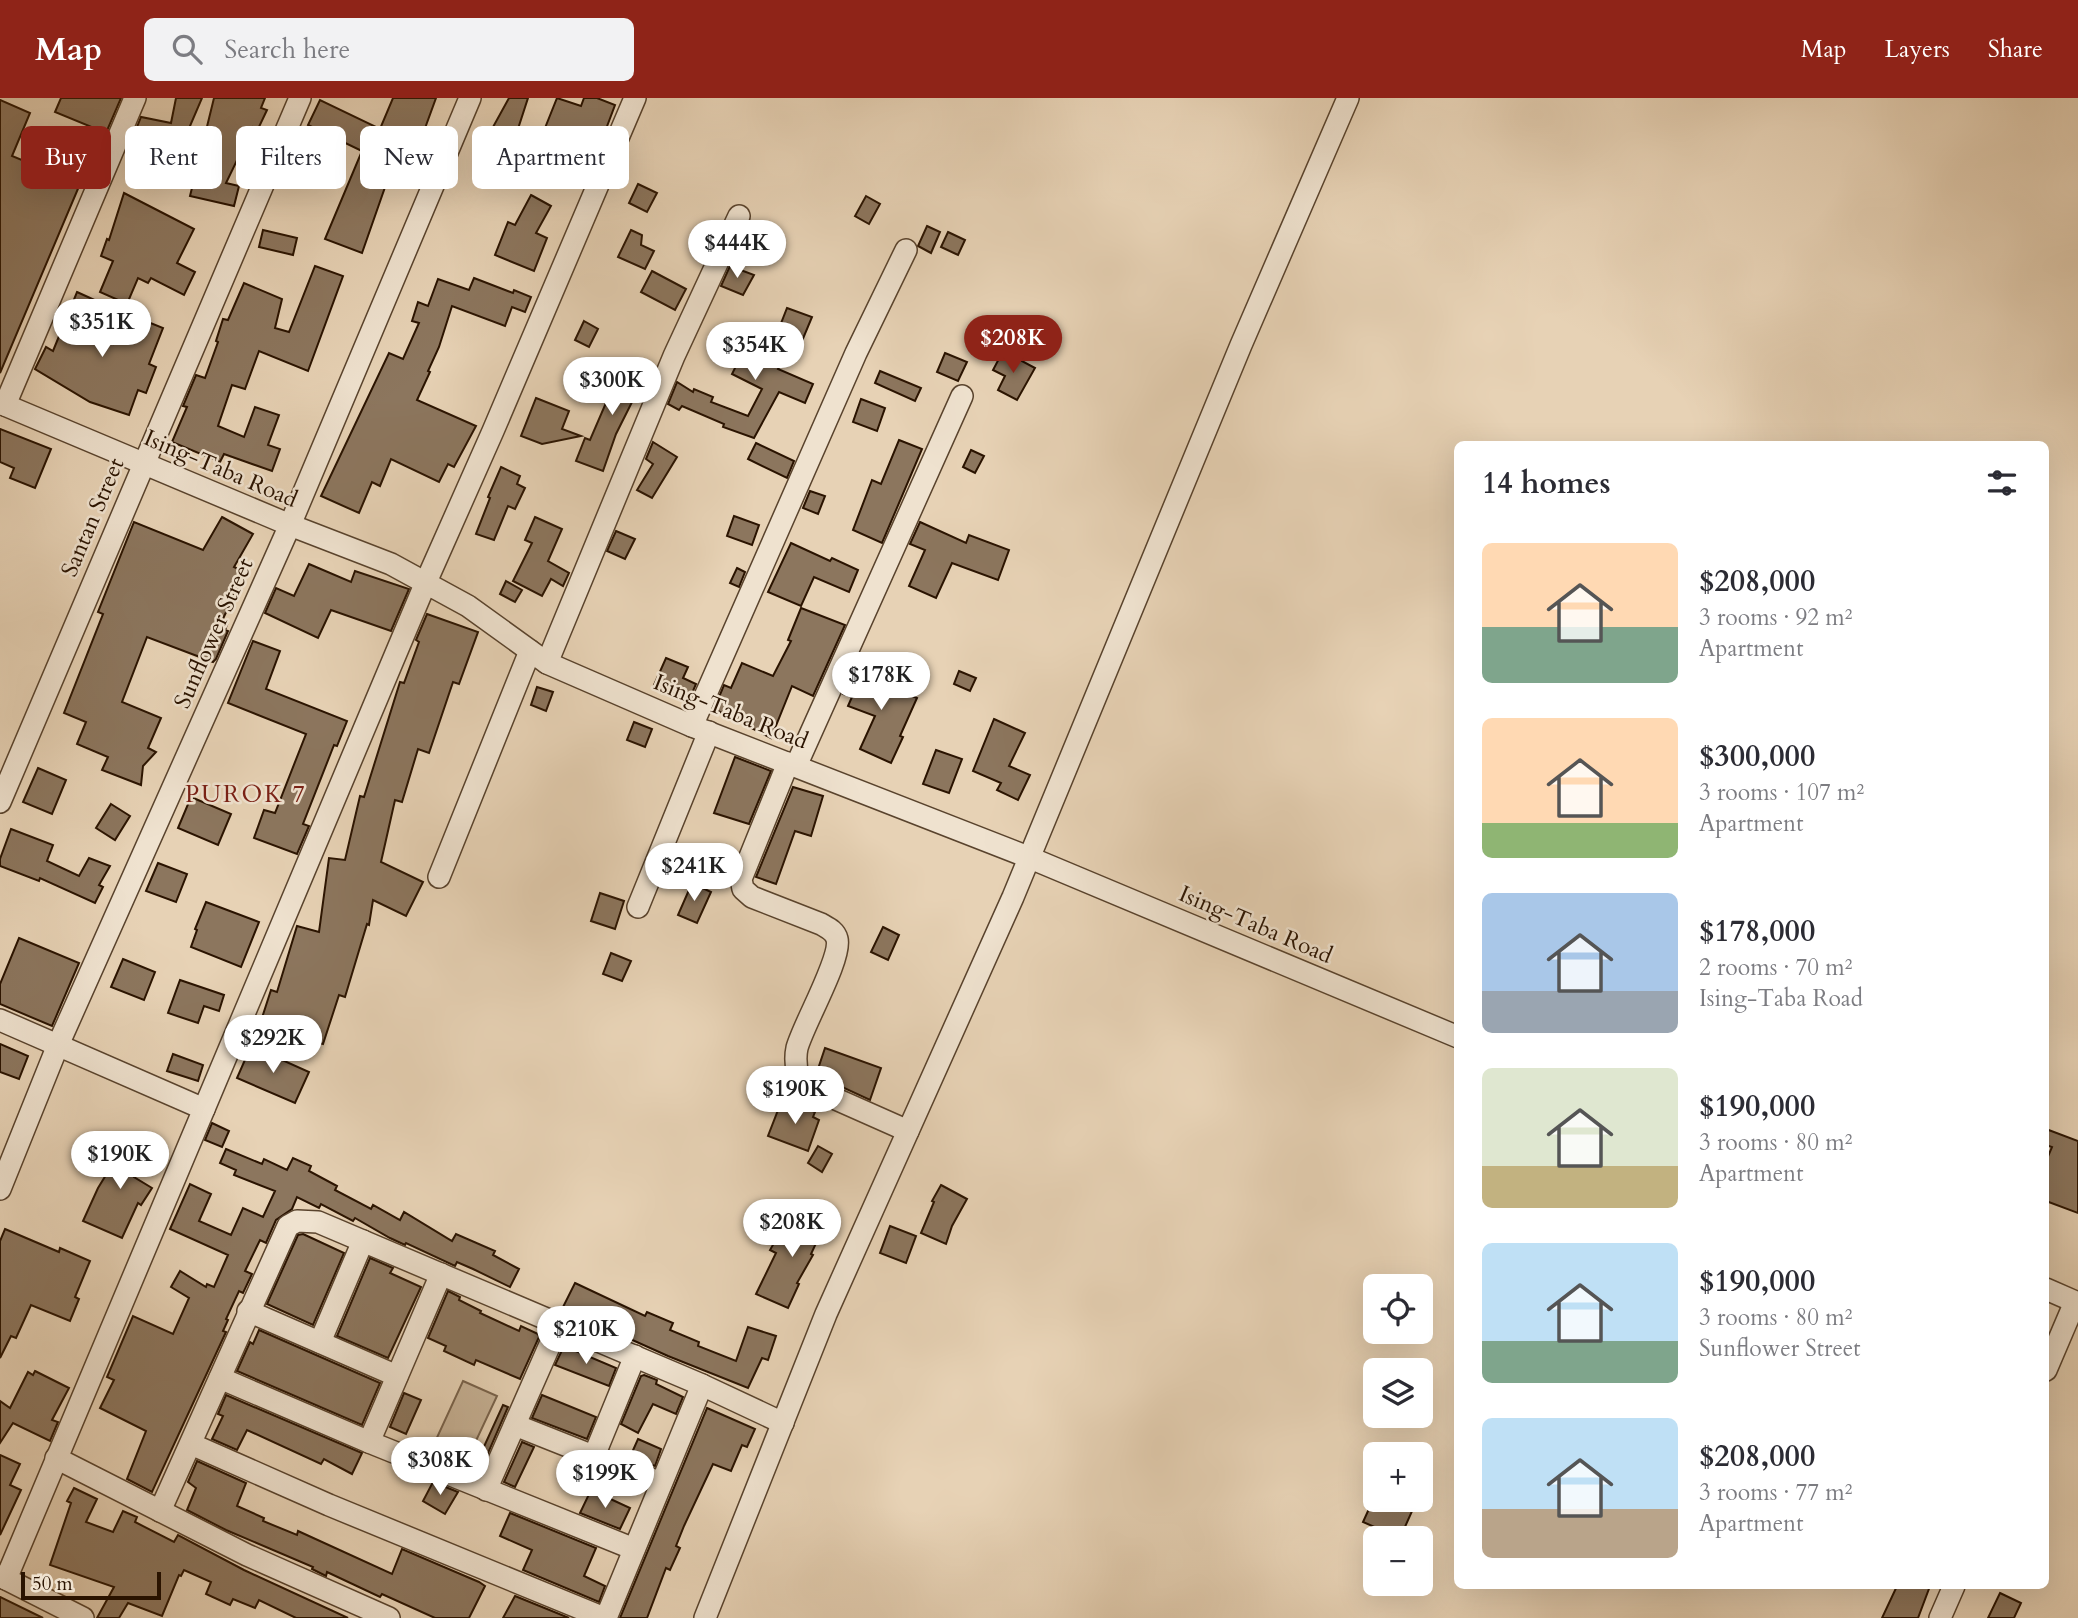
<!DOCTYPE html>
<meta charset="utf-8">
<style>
body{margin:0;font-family:Cardo,serif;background:#f2f2f3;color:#2b2b33;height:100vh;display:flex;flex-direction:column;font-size:26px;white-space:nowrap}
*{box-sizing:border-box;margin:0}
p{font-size:23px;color:#7c7c81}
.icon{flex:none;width:38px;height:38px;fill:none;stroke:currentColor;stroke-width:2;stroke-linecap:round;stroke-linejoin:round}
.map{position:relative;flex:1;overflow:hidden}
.sheet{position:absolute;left:1454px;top:343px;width:595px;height:1148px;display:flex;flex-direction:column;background:#fff;border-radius:10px;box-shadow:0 7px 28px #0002}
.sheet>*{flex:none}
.hud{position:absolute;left:21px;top:28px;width:665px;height:63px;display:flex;gap:14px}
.tools{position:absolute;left:1363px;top:1176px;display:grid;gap:14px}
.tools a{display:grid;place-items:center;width:70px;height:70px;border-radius:10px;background:#fff;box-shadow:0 7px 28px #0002;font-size:35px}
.scale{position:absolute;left:21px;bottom:18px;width:140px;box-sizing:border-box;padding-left:7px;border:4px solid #2a1300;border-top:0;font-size:19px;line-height:24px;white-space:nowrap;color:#2a1300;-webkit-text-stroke:5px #efe2cf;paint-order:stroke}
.price{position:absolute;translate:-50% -60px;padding:0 16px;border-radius:24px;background:#fff;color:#222;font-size:23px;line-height:46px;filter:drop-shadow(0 2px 4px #0008)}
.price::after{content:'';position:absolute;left:50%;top:42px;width:21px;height:16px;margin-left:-10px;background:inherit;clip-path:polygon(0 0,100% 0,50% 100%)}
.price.on{background:#8f2418;color:#fff}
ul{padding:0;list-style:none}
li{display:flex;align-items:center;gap:21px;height:175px;padding:0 28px}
li span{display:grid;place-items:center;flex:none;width:196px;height:140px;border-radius:10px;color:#555}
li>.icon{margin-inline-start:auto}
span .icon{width:84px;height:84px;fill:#fffc;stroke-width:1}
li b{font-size:30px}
h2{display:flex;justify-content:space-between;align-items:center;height:84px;padding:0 28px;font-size:30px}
.tag{padding:0 24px;border-radius:10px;background:#fff;box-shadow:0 7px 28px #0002;font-size:24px;line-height:63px}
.tag.on{background:#8f2418;color:#fff}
header{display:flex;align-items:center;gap:42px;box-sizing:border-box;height:98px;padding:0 35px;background:#8f2418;color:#fff}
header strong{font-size:33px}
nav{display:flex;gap:38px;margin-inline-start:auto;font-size:24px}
.search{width:490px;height:63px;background:#f2f2f3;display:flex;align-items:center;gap:18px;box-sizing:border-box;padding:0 24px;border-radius:10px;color:#7c7c81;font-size:26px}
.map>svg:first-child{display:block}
.green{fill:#c7b296;stroke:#78624b;stroke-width:2}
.building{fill:#8c765e;stroke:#2a1300;stroke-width:2}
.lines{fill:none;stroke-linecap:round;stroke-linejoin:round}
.minor-casing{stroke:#59432d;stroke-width:24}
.minor{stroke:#efe2cf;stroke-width:21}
.labels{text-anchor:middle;stroke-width:5;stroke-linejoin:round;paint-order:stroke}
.street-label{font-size:23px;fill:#2a1300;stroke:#efe2cf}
.neighbourhood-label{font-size:24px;letter-spacing:2px;fill:#7a1f14;stroke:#efe2cf}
</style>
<header>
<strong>Map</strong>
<div class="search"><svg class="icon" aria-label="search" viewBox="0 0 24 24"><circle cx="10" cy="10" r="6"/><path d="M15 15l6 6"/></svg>Search here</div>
<nav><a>Map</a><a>Layers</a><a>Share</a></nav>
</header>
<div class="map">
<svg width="2078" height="1520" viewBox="0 0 2078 1520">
<rect width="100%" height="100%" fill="#e7d2b5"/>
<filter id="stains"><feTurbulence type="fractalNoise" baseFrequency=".00286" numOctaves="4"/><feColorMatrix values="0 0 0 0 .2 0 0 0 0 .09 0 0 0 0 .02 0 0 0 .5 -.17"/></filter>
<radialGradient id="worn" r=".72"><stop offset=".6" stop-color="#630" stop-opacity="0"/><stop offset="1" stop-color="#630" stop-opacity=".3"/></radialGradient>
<path class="green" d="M463,1283l34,15 -30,64 -33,-16z"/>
<g class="building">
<path d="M61,0h60l-15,35 -51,-21z"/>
<path d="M176,0h26l-21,49 -48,-10 8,-20 30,6z"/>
<path d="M214,0h51l-4,10 6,2 -9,19 -5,-2 -27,56 13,3 -5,20 -44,-10z"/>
<path d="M393,0h43l-16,44 -18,-8 -16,34 5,2 -29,83 -37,-14 37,-88 -54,-26 12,-25 60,29z"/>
<path d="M509,0h19l-13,40 -22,-11z"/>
<path d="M557,0l24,8 3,-8h13l18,7 -12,32 -19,-9 -12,24 3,1 -7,13 -31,-18z"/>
<path d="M0,2l30,13 -18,43 68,28 -80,189z"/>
<path d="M638,86l19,9 -10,19 -18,-9z"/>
<path d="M124,95l70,36 -17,34 18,9 -11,23 -33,-17 -3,5 -10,-5 -11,26 -27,-12 13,-31 -12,-5 6,-17 2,1z"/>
<path d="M531,97l20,11 -15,27 11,5 -13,33 -39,-16 13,-33 7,3z"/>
<path d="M866,98l14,8 -11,20 -14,-8z"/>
<path d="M927,128l13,6 -9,21 -13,-7z"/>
<path d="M263,132l34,8 -4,17 -34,-8z"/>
<path d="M631,132l11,5 -1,10 13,6 -9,18 -27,-12z"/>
<path d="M948,134l17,8 -7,15 -17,-8z"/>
<path d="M315,168l28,10 -35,95 -49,-20 -14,38 -13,-4 -14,41 26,11 11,-30 24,8 -11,30 12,4 -8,22 -48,-17 -4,8 -48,-20 15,-35 -4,-1 13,-31 9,3 13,-36 -2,-1 7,-22 5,1 16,-37 38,16 -7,29 14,4z"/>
<path d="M730,168l24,9 -11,20 -22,-9z"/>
<path d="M652,173l34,18 -11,21 -34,-18z"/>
<path d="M474,180l39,15 1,-3 17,7 -6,15 -13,-5 -7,19 -53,-20 -13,41 -11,24 2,1 -13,28 59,26 -22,41 -6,-3 -9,18 -48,-23 -11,27 -8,-4 -13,31 -38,-17 68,-143 14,6 16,-36 -7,-2 6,-19 10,4 10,-27 31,11z"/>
<path d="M77,194l22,10 -14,31 28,11 13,-31 37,15 -14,36 7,3 -10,26 -8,-3 -9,25 -39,-13 -55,-33 11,-22 7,4z"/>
<path d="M787,210l25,9 -10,24 -9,-4 -15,32 35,15 -8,19 -26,-11 -25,46 -31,-11 1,-3 -42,-18 -3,4 -11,-6 9,-22 16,10 1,-3 19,8 -2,5 37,14 14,-27 -30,-15 8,-16 18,8 14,-32 4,2z"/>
<path d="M584,223l14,8 -9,18 -14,-7z"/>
<path d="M1003,253l32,17 -18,32 -19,-10 7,-14 -12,-6z"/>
<path d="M945,255l22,9 -9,19 -21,-9z"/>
<path d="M613,269l30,10 3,-5 6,4 -6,13 -3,-2 -4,11 -4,-2 -19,38 -13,37 -27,-10 9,-23 5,2 22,-51 -6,-3z"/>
<path d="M880,273l41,17 -6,13 -40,-18z"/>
<path d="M536,300l33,13 -7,18 19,7 -39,8 -21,-8z"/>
<path d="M861,301l24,9 -8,23 -24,-9z"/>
<path d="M0,331l51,20 -16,39 -25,-10 4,-10 -14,-6z"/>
<path d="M899,342l23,9 -40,94 -29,-13 19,-50 9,4z"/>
<path d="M653,344l24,15 -25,41 -15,-8 16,-26 -7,-5z"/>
<path d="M756,345l38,18 -7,17 -39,-19z"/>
<path d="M971,352l13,6 -9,17 -12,-6z"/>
<path d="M501,369l19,9 -3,8 8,4 -10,21 -7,-3 -14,34 -18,-6 14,-36 -2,-1z"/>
<path d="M810,393l15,5 -7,18 -15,-6z"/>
<path d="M734,418l25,9 -7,20 -25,-9z"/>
<path d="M222,419l31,17 -19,33 11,5 -24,51 6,2 -2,5 3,1 -12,28 -3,3 -66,-25 -25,65 39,16 -13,30 8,4 -13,14 -2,19 -39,-15 6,-13 -31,-13 9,-22 -22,-9 39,-99 -5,-2 36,-90 69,28z"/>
<path d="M535,419l27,12 -14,32 21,12 -6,13 -12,-7 -9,17 -29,-15 19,-38 -7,-3z"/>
<path d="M920,424l46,21 3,-8 40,15 -11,30 -46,-17 -16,35 -27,-12 16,-36 -15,-6z"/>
<path d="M616,433l19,8 -10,20 -18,-8z"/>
<path d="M791,445l39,18 2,-3 26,12 -9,22 -35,-15 -13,29 -33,-14z"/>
<path d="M309,466l42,18 4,-11 54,18 -18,42 -60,-21 -13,28 -53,-25 11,-25 18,8z"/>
<path d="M737,470l8,4 -6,15 -9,-4z"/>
<path d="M506,483l16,9 -7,12 -15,-8z"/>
<path d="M801,510l44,17 -32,71 -21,-10 -21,52 -57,-29 10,-24 7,3 11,-25 31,13 18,-35 -3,-1z"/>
<path d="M427,516l51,18 -19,52 -6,-2 -24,71 -11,-4 -16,53 -7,-2 -14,62 42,20 -17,34 -33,-16 -4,25 -2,-1 -22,73 -6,-2 -16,49 -63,-20 11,-34 6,2 20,-66 22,6 10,-74 16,2 15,-64 4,1 36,-115 4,1 15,-41 -3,-2z"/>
<path d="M253,543l27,10 -14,38 81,32 -10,25 -3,-1 -31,79 6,2 -12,28 -43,-16 10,-28 11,3 31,-79 -78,-31z"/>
<path d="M666,560l22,9 -5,11 13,6 -6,14 -36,-13z"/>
<path d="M860,571l32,12 -2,5 27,12 -17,38 3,1 -12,26 -31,-14 15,-33 -27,-10 4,-9 -9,-3 7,-16 6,2z"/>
<path d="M959,573l17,7 -6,13 -16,-7z"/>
<path d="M537,589l16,5 -7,19 -15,-6z"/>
<path d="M994,621l31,14 -16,33 21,9 -12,25 -21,-10 4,-7 -28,-12z"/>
<path d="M634,624l18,7 -7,18 -18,-7z"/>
<path d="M936,652l26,9 -13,34 -26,-9z"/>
<path d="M735,659l36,14 -22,53 -35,-11z"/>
<path d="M38,670l28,12 -14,34 -29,-12z"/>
<path d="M793,689l30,9 -12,40 -16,-5 -19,53 -20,-7z"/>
<path d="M191,699l40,17 -13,31 -40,-17z"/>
<path d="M111,706l19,12 -15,24 -19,-12z"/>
<path d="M11,731l42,16 -6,16 32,15 10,-18 21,8 -11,19 4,2 -8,16 -55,-25 -1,3 -39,-15v-7z"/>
<path d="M158,765l29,11 -11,28 -30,-11z"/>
<path d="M692,785l19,9 -14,31 -19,-8z"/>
<path d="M600,795l24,8 -9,28 -24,-8z"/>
<path d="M206,804l53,20 -18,45 -50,-20 6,-17 -2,-1z"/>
<path d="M883,829l16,8 -11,25 -17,-8z"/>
<path d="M19,840l60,25 -27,63 -52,-22v-20z"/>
<path d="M611,855l20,8 -9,20 -19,-7z"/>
<path d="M123,861l32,13 -11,28 -33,-13z"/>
<path d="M180,882l44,15 -5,16 -15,-5 -6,17 -30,-10z"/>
<path d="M0,946l28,12 -9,23 -19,-7z"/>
<path d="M251,948l58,26 -14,31 -58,-25z"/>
<path d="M825,950l56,20 -11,32 -54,-25z"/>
<path d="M173,956l30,11 -5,16 -31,-10z"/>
<path d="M794,1006l21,8 -2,5 6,3 -11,31 -40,-15 12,-31 12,4z"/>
<path d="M212,1025l17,8 -7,16 -17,-7z"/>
<path d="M2046,1031l32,12v72l-32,-12v-40l6,-14 -6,-2z"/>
<path d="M126,1036l21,8 -13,35 18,11 -11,17 -3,-2 -16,35 -39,-17 15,-33 19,-31z"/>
<path d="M818,1048l14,8 -10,18 -14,-9z"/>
<path d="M226,1051l36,15 2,-5 23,11 6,-12 18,8 -2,5 28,15 -2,4 36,19 2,-4 27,15 4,-8 48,29 4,-7 39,17 -2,4 26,14 -9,18 -37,-18 -16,-7 -2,4 -49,-23 -1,2 -15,-7 -35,-20 -2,3 -32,-17 -2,4 -22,-11 -5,12 -16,11 -10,23 -6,-3 -15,31 7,3 -9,19 -4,-2 -13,28 2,1 -5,11 3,1 -74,160 -25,-13 19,-48 -46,-23 14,-28 -7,-3 26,-61 40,18 16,-36 -18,-11 9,-16 26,16 1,-3 7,3 14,-32 -58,-26 20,-45 21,10 -12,27 32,14 12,-27 20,9 12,-26 -41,-16 2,-5 -16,-7z"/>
<path d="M941,1087l26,14 -15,27 -6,18 -25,-11 13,-31 -2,-1z"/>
<path d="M809,1108l20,9 -18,39 2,1 -16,28 2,1 -11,24 -32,-14 20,-41 -6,-3 8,-14 13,7z"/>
<path d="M890,1128l26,10 -10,27 -26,-10z"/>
<path d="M5,1131l54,23 1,-4 30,13 -15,36 4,2 -9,22 -39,-16 -15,33 -5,-2 -11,22v-117z"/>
<path d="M303,1136l41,19 -31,72 -46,-21 31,-69z"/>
<path d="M370,1160l23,10 -3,5 31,14 -33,71 -51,-22z"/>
<path d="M575,1185l70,33 2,-4 26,11 -3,7 29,12 -1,4 38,15 12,-34 28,9 -8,24 -6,-2 -14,30 -80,-32 -80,-36 -1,2 -20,-9 1,-3 -5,-3z"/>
<path d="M448,1193l12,6 -1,3 22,11 -1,2 39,18 2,-5 17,8 1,3 -19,42 -44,-19 -2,5 -30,-14 2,-5 -18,-8z"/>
<path d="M259,1232l121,53 -18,42 -125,-54 13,-29 3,2z"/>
<path d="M564,1248l52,22 -7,18 -54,-21z"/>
<path d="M35,1273l34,17 -17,32 6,2 -8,19 -37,-18 -13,20v-42l10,7 18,-36 5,3z"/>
<path d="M644,1277l13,5 -1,4 27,13 -7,17 -23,-10 -15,29 -17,-9 20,-48z"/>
<path d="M404,1295l17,7 -15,34 -16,-7z"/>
<path d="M226,1297l136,58 -10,21 -28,-15 -3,5 -74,-34 -10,20 -25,-11 11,-23 -5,-2z"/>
<path d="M542,1297l54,22 -9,22 -55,-21z"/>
<path d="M503,1307l5,2 -26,60 -6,-3z"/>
<path d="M707,1310l48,21 -8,18 -5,-2 -11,26 -18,-7 -29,62 -8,20 4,2 -10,22 -4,-2 -19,50h-27z"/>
<path d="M638,1341l23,10 -6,17 -25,-9z"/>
<path d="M522,1344l12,5 -19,40 -11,-5z"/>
<path d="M0,1357l20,9 -10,21 11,5 -21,45z"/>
<path d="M197,1363l49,22 -9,23 27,12 -1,3 34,14 1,-4 94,43 10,-25 77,33 6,4 -16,32h-34l-53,-24 -2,3 -53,-25 -1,4 -14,-7 1,-2 -87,-37 -39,-20 9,-22 -8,-6z"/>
<path d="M433,1384l25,10 -13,22 -22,-13z"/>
<path d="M74,1390l23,11 -11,23 27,10 10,-21 14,6 -2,5 39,20 4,-7 66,35 104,48h-52l-37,-18 -4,8 -22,-9 -3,6 -24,-11 5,-12 -27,-12 -3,6 -2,-1 -17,41 -34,-13 -9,15h-22l17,-31 -64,-22 21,-62 -4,-2z"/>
<path d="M591,1392l39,18 -10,21 -40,-16z"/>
<path d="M1373,1402h44l-17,38 -37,-16z"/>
<path d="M510,1415l86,35 -12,28 21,10 -6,16 -76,-32 9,-20 -32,-14z"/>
<path d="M1897,1488h33l-12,32h-36z"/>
<path d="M2000,1495l21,10 -7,15h-26z"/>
<path d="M515,1498l54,22h-66z"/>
<path d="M0,1499l43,21h-43z"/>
</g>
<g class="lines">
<defs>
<g id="minor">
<path d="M0,305l290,122 101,39 77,42 79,57 145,63 336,131 430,180"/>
<path d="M5,307l130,-307"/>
<path d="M547,565l127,-307 65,-140"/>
<path d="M692,628l164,-373 50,-103"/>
<path d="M788,665l-47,116 2,10 9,8 69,27c7,4 14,7 16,15 5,19 -34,86 -40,109 -2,9 -1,19 1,28l13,12 97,43"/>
<path d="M796,668l166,-370"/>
<path d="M0,704l300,-704"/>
<path d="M439,779l91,-226"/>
<path d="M638,809l71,-175"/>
<path d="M0,922l204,89"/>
<path d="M0,1091l58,-144 232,-520 180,-427"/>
<path d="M2046,1191l32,14"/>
<path d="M248,1213l149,65"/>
<path d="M320,1244l43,-101"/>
<path d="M2046,1272l29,-68"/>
<path d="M220,1280l149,64 265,107"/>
<path d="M515,1327l146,58"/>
<path d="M369,1344l72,-168"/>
<path d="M191,1346l138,61 275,113"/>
<path d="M594,1358l41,-100"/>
<path d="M56,1360l191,97 142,63"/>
<path d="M486,1392l73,-166"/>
<path d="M160,1413l128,-285 9,-5 21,1 384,163 81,38"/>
<path d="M0,1478l83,42"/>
<path d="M6,1481l420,-997 67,-151 142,-333"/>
<path d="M606,1520l96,-233"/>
<path d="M705,1520l121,-304 187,-417 228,-552 107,-247"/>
<path d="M1940,1520l14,-32"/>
</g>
</defs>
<use href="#minor" class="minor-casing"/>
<use href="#minor" class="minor"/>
</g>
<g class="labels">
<g class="street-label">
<text transform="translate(221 370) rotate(23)" y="8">Ising-Taba Road</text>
<text transform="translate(92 419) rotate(-67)" y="8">Santan Street</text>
<text transform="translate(213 535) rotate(-66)" y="8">Sunflower Street</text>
<text transform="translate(731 613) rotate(22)" y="8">Ising-Taba Road</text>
<text transform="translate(1256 826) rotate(23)" y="8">Ising-Taba Road</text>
</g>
<g class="neighbourhood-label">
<text x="246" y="704">PUROK 7</text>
</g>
</g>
<rect width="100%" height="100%" filter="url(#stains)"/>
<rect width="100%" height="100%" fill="url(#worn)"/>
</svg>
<div class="tools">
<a><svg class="icon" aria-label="locate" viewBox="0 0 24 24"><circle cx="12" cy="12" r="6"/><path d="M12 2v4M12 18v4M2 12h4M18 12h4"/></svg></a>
<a><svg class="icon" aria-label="layers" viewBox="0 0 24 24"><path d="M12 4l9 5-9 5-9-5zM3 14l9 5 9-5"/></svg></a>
<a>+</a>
<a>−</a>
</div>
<div class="scale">50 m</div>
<b class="price" style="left:737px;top:182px">$444K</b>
<b class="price" style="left:102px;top:261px">$351K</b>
<b class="price on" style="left:1013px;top:277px">$208K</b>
<b class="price" style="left:755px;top:284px">$354K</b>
<b class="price" style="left:612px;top:319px">$300K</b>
<b class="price" style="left:881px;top:614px">$178K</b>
<b class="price" style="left:694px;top:805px">$241K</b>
<b class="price" style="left:273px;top:977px">$292K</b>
<b class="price" style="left:795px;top:1028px">$190K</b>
<b class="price" style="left:120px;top:1093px">$190K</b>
<b class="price" style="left:792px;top:1161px">$208K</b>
<b class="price" style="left:586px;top:1268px">$210K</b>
<b class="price" style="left:440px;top:1399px">$308K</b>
<b class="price" style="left:605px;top:1412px">$199K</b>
<div class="hud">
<a class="tag on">Buy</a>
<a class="tag">Rent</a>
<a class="tag">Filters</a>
<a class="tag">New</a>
<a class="tag">Apartment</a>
</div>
<section class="sheet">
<h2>14 homes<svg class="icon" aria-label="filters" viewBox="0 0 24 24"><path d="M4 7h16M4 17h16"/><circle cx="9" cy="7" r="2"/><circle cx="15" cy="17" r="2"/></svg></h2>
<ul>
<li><span style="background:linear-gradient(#ffd9b3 60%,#7fa58c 0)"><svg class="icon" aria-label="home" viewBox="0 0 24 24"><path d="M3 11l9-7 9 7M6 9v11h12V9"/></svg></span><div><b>$208,000</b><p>3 rooms · 92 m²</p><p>Apartment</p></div></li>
<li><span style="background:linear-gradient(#ffd9b3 75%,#8fb573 0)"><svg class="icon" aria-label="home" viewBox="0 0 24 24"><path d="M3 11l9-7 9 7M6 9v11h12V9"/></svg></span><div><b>$300,000</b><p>3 rooms · 107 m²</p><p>Apartment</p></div></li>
<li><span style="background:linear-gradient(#a9c7e8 70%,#9aa5b1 0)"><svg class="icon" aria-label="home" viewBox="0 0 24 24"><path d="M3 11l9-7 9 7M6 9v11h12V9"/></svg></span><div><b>$178,000</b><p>2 rooms · 70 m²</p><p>Ising-Taba Road</p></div></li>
<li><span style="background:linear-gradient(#dfe7d0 70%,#c2b280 0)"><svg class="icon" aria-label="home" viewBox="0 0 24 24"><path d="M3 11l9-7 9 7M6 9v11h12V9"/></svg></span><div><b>$190,000</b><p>3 rooms · 80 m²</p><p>Apartment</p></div></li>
<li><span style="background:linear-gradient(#bfe0f5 70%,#7fa58c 0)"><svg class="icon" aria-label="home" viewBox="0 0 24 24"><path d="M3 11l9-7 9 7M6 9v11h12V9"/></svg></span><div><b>$190,000</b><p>3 rooms · 80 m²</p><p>Sunflower Street</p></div></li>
<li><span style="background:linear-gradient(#bfe0f5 65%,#b9a48a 0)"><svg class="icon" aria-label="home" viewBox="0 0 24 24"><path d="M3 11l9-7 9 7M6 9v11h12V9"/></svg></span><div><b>$208,000</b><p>3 rooms · 77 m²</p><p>Apartment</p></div></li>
</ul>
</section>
</div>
